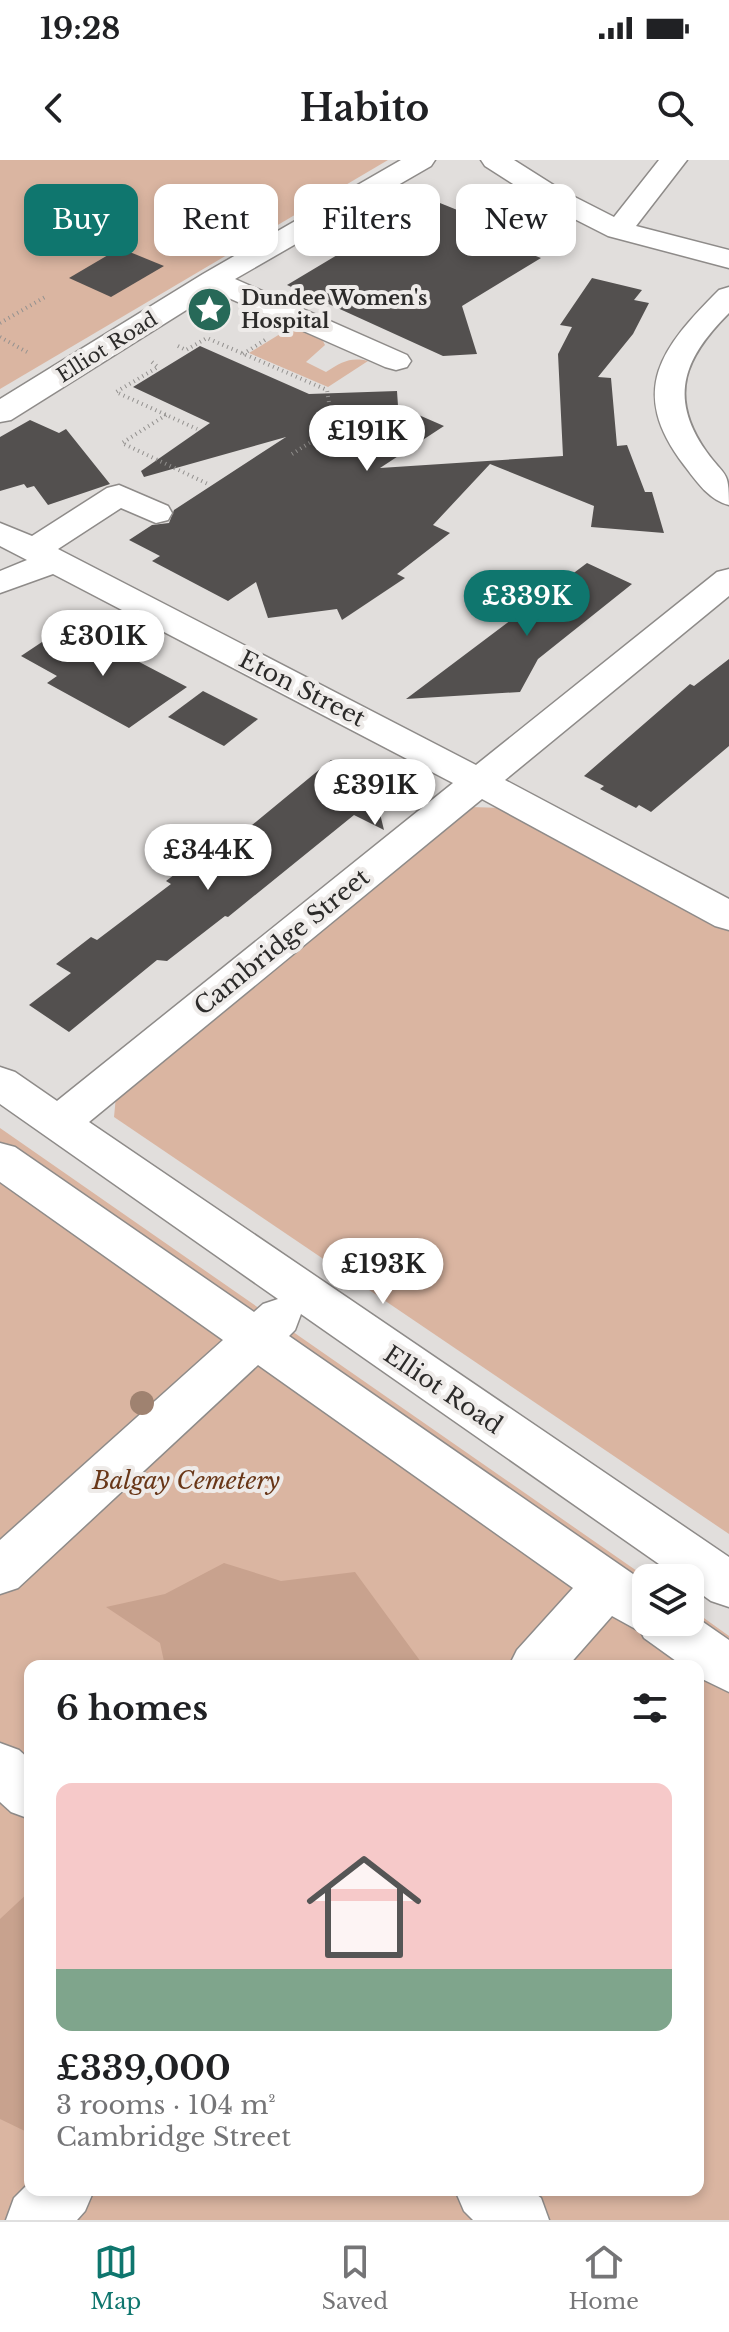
<!DOCTYPE html>
<meta charset="utf-8">
<style>
body{margin:0;font-family:"Libre Baskerville",serif;background:#f6f6f6;color:#202124;height:100vh;display:flex;flex-direction:column;font-size:30px;white-space:nowrap}
*{box-sizing:border-box;margin:0}
p{font-size:26px;color:#757577}
.icon{flex:none;width:44px;height:44px;fill:none;stroke:currentColor;stroke-width:2;stroke-linecap:round;stroke-linejoin:round}
.map{position:relative;flex:1;overflow:hidden}
.details{position:absolute;left:24px;top:1500px;width:680px;height:536px;display:flex;flex-direction:column;background:#fff;border-radius:16px;box-shadow:0 4px 12px #0003}
.details>*{flex:none}
.hud{position:absolute;left:24px;top:24px;width:682px;height:72px;display:flex;gap:16px}
.controls{position:absolute;left:632px;top:1404px;display:grid;gap:16px}
.controls a{display:grid;place-items:center;width:72px;height:72px;border-radius:16px;background:#fff;box-shadow:0 4px 12px #0003;font-size:40px}
.price{position:absolute;translate:-50% -68px;padding:0 18px;border-radius:28px;background:#fff;color:#222;font-size:26px;line-height:52px;filter:drop-shadow(0 2px 4px #0008)}
.price::after{content:'';position:absolute;left:50%;top:48px;width:24px;height:18px;margin-left:-12px;background:inherit;clip-path:polygon(0 0,100% 0,50% 100%)}
.price.selected{background:#0f766e;color:#fff}
ul{padding:0;list-style:none}
li{display:grid;align-content:center;gap:16px;height:424px;padding:0 32px}
li span{display:grid;place-items:center;height:248px;border-radius:16px;color:#555}
li>.icon{margin-inline-start:auto}
span .icon{width:144px;height:144px;fill:#fffc;stroke-width:1}
li b{font-size:34px}
h2{display:flex;justify-content:space-between;align-items:center;height:96px;padding:0 32px;font-size:34px}
.pill{padding:0 28px;border-radius:16px;background:#fff;box-shadow:0 4px 12px #0003;font-size:28px;line-height:72px}
.pill.selected{background:#0f766e;color:#fff}
.status{display:flex;justify-content:space-between;align-items:center;height:56px;padding:0 40px;background:#fff;direction:ltr}
.status svg{height:22px;fill:currentColor}
header{display:flex;justify-content:space-between;align-items:center;height:104px;padding:0 32px;background:#fff;font-size:36px;font-weight:800}
.tab-bar{display:flex;justify-content:space-around;align-items:center;height:112px;border-top:2px solid #e0e0e0;background:#fff;font-size:22px;color:#757577}
.tab-bar a{display:grid;justify-items:center;gap:4px}
.tab-bar .selected{color:#0f766e}
.map>svg:first-child{display:block}
.green{fill:#dab5a1;fill-rule:evenodd}
.forest{fill:#c8a28e}
.building{fill:#53504f}
.lines{fill:none;stroke-linecap:round;stroke-linejoin:round}
.minor-casing{stroke:#8e8b89;stroke-width:3}
.path{stroke:#93918f;stroke-width:4;stroke-dasharray:1 4;stroke-linecap:butt}
.minor{fill:#fff;fill-rule:evenodd}
.tree{fill:#9f8270}
.labels{text-anchor:middle;stroke-width:8;stroke-linejoin:round;paint-order:stroke}
.far-poi-label{font-size:20px;font-weight:bold;fill:#2c2b2a;stroke:#eeebe9;text-anchor:start}
.far-street-label{font-size:20px;fill:#2c2b2a;stroke:#eeebe9}
.street-label{font-size:24px;fill:#2c2b2a;stroke:#eeebe9}
.park-label{font-size:24px;font-style:italic;fill:#693718;stroke:#eeebe9}
</style>
<div class="status"><b>19:28</b><svg viewBox="0 0 49 12"><path d="M0 12V9h3v3zM5 12V6h3v6zM10 12V3h3v9zM15 12V0h3v12zM26 1h20v11H26zM47 4h2v5h-2z"/></svg></div>
<header><svg class="icon" aria-label="back" viewBox="0 0 24 24"><path d="M15 5l-7 7 7 7"/></svg>Habito<svg class="icon" aria-label="search" viewBox="0 0 24 24"><circle cx="10" cy="10" r="6"/><path d="M15 15l6 6"/></svg></header>
<div class="map">
<svg width="729" height="2060" viewBox="0 0 729 2060">
<rect width="100%" height="100%" fill="#e1dedc"/>
<g class="green">
<path d="M0,0h388l-388,229z"/>
<path d="M293,166l29,13 3,6 -19,17 20,10c16,-10 24,-15 42,-11l-40,26 -79,-34z"/>
<path d="M470,647l34,1 225,122v604l-615,-417 2,-21z"/>
<path d="M0,968l647,450 -1,44h44v-14l39,28v584h-729zM30,1506h668v524h-668z"/>
</g>
<g class="forest">
<path d="M224,1403l57,18 74,-9 66,90 -13,4h-86l-2,-4h-52l-1,4h-102l-5,-23 -54,-36 59,-13z"/>
<path d="M30,1731v241l-1,1 -29,-14v-200z"/>
</g>
<g class="building">
<path d="M403,34l26,10 6,-3 52,21 -8,4 6,2 -8,5 64,25 -79,48 15,48 -34,2 -156,-71 97,-58 -21,-8z"/>
<path d="M120,88l44,18 -53,31 -42,-19z"/>
<path d="M592,118l50,12 -8,10 15,3 -16,31 -35,43 13,1 6,68 10,-1 18,47h7l12,41 -73,-6 3,-21 -104,-42 -57,61 17,8 -53,41 8,4 -63,42 -5,-11 -69,9 -12,-36 -28,19 -76,-40 8,-5 -31,-16 23,-15 17,-2 5,-13 112,-73 -142,40 -3,-6 69,-48 -77,-36 67,-41 109,48 88,-3 1,15 46,20 -64,42 183,-12 -5,-102 14,-27 -12,-2z"/>
<path d="M30,260l29,13 7,-4 44,55 -62,21 -14,-19 -7,2 -3,-4 -24,7v-54z"/>
<path d="M587,403l45,21 -94,75 -18,33 -114,7z"/>
<path d="M63,468l57,29 4,-3 63,33 -58,41 -82,-45 10,-7 -36,-20z"/>
<path d="M729,499v87l-78,66 -12,-7 -3,3 -36,-19 4,-3 -20,-10 106,-92 4,2z"/>
<path d="M203,531l55,28 -34,27 -56,-29z"/>
<path d="M331,600l41,21 12,49 -30,-15 -126,102 -3,-1 -58,45 -10,-1 -88,72 -40,-27 42,-32 -15,-9 35,-27 6,3 74,-56 -5,-3 48,-37 9,5z"/>
</g>
<g class="lines">
<defs>
<g id="minor">
<path d="M401,0h34l-4,6 -196,113 172,76 4,6 -4,6 -11,3 -11,-3 -170,-75 -204,128 -11,2v-23l203,-125z"/>
<path d="M481,0h33l49,31 51,26 45,-57h28l-51,66 93,24v18l-121,-32 -65,-33 -58,-37z"/>
<path d="M729,127v26c-43,43 -62,82 -23,138 19,27 23,17 23,54 -20,-5 -33,-24 -45,-40 -57,-75 -22,-118 35,-175z"/>
<path d="M119,325l49,21 4,7 -4,7 -12,3 -35,-15 -63,41 418,216 241,-193 12,-3v27l-224,184 224,119v31l-14,-4 -233,-127 -393,323 640,435v50l-18,-6 -21,-15v-8h-11l-378,-264 -6,16 -6,6 357,247v39h44v-9l39,27v52l-31,-15v-11h-15l-39,-28 -3,-6 -29,-16 -44,50h-59l8,-16 56,-62 -315,-223 -240,223 -18,6v-54l223,-200 -223,-158v-39l15,4 239,165 9,-8 15,-5 -278,-195v-37l15,5 42,29 396,-318 -400,-209 -53,19v-22l27,-11 -27,-14v-23l32,13 75,-48z"/>
<path d="M0,1583l19,7 11,10v59l-19,-7 -11,-10z"/>
<path d="M30,2022v8h64l-9,21 -8,9h-71l8,-22z"/>
<path d="M455,2030h76l10,8 8,22h-76l-9,-9z"/>
</g>
</defs>
<use href="#minor" class="minor-casing"/>
<g class="path">
<path d="M0,163l47,-27"/>
<path d="M0,177l27,15"/>
<path d="M178,186l8,4 21,-12 120,52 6,38 -41,26"/>
<path d="M243,194l22,-14"/>
<path d="M152,202l6,5 -42,25 81,37"/>
<path d="M166,255l-44,28 86,41"/>
</g>
<use href="#minor" class="minor"/>
</g>
<circle class="tree" cx="142" cy="1243" r="12"/>
<defs>
<symbol id="sight-disc" viewBox="-11 -11 22 22"><circle r="9.5" fill="#276958" stroke="#eeebe9"/><path d="M0-6L1.8-2.2L6-1.7L2.9 1.2L3.7 5.4L0 3.3L-3.7 5.4L-2.9 1.2L-6-1.7L-1.8-2.2Z" fill="#fff"/></symbol>
</defs>
<g fill-rule="evenodd">
<use href="#sight-disc" x="184" y="124" width="51" height="51"/>
</g>
<g class="labels">
<g class="far-poi-label">
<text x="241" y="145">Dundee Women's<tspan x="241" dy="23">Hospital</tspan></text>
</g>
<g class="far-street-label">
<text transform="translate(107 187) rotate(-32)" y="7">Elliot Road</text>
</g>
<g class="street-label">
<text transform="translate(302 529) rotate(27)" y="8">Eton Street</text>
<text transform="translate(282 782) rotate(-39)" y="8">Cambridge Street</text>
<text transform="translate(443 1230) rotate(34)" y="8">Elliot Road</text>
</g>
<g class="park-label">
<text x="186" y="1329">Balgay Cemetery</text>
</g>
</g>
</svg>
<div class="controls">
<a><svg class="icon" aria-label="layers" viewBox="0 0 24 24"><path d="M12 4l9 5-9 5-9-5zM3 14l9 5 9-5"/></svg></a>
</div>
<b class="price" style="left:367px;top:313px">£191K</b>
<b class="price selected" style="left:527px;top:478px">£339K</b>
<b class="price" style="left:103px;top:518px">£301K</b>
<b class="price" style="left:375px;top:667px">£391K</b>
<b class="price" style="left:208px;top:732px">£344K</b>
<b class="price" style="left:383px;top:1146px">£193K</b>
<div class="hud">
<a class="pill selected">Buy</a>
<a class="pill">Rent</a>
<a class="pill">Filters</a>
<a class="pill">New</a>
</div>
<section class="details">
<h2>6 homes<svg class="icon" aria-label="filters" viewBox="0 0 24 24"><path d="M4 7h16M4 17h16"/><circle cx="9" cy="7" r="2"/><circle cx="15" cy="17" r="2"/></svg></h2>
<ul>
<li><span style="background:linear-gradient(#f6c9c9 75%,#7fa58c 0)"><svg class="icon" aria-label="home" viewBox="0 0 24 24"><path d="M3 11l9-7 9 7M6 9v11h12V9"/></svg></span><div><b>£339,000</b><p>3 rooms · 104 m²</p><p>Cambridge Street</p></div></li>
</ul>
</section>
</div>
<nav class="tab-bar">
<a class="selected"><svg class="icon" aria-label="map" viewBox="0 0 24 24"><path d="M3 6l6-2 6 2 6-2v14l-6 2-6-2-6 2zM9 4v14M15 6v14"/></svg>Map</a>
<a><svg class="icon" aria-label="saved" viewBox="0 0 24 24"><path d="M7 4h10v16l-5-4-5 4z"/></svg>Saved</a>
<a><svg class="icon" aria-label="home" viewBox="0 0 24 24"><path d="M3 11l9-7 9 7M6 9v11h12V9"/></svg>Home</a>
</nav>
